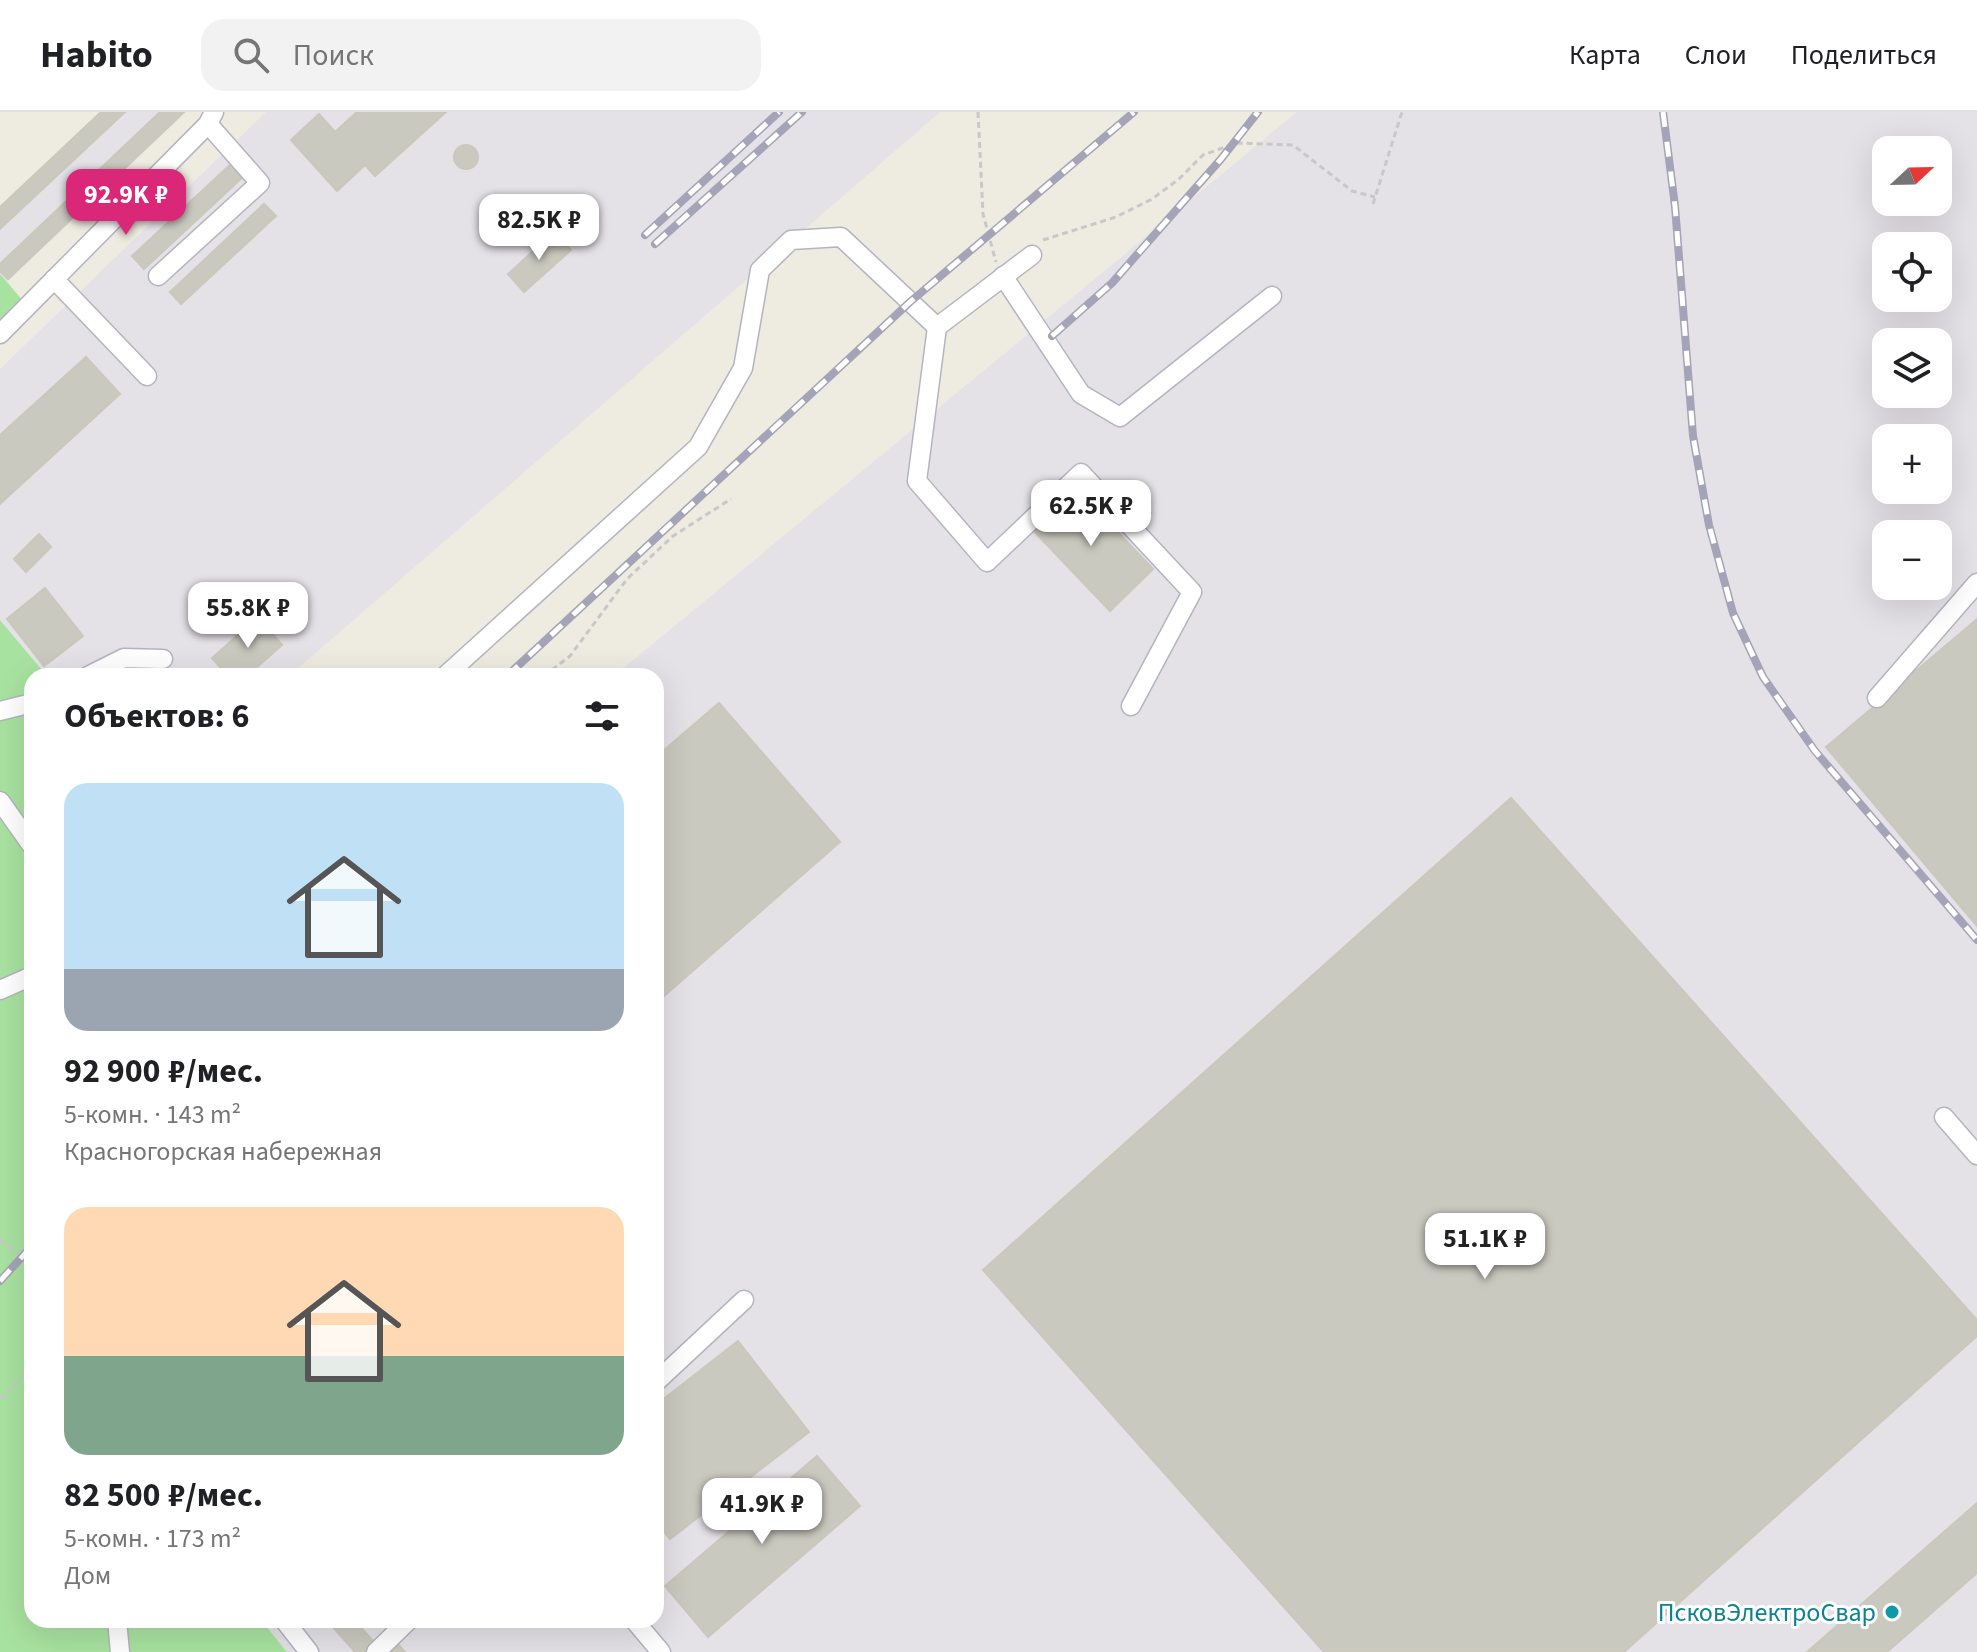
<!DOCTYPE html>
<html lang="ru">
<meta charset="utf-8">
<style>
body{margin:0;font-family:"Source Sans 3",sans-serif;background:#f2f2f2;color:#202124;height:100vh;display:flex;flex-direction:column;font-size:30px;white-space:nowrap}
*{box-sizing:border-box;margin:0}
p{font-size:26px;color:#757577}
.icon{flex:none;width:44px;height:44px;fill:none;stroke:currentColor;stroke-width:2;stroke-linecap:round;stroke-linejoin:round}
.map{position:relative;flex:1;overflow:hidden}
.sheet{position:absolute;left:24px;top:556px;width:640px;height:960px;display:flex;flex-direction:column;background:#fff;border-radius:24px;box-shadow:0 8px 32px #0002}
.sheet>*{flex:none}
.needle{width:52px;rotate:68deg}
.fabs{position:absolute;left:1872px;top:24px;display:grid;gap:16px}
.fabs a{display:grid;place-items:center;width:80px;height:80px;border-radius:16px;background:#fff;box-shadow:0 8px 32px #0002;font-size:40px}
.price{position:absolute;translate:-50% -68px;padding:0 18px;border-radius:16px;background:#fff;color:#222;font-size:26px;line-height:52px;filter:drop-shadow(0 2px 4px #0008)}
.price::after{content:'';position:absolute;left:50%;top:48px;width:24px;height:18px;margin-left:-12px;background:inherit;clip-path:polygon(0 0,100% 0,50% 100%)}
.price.current{background:#db2777;color:#fff}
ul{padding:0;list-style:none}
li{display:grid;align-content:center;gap:16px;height:424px;padding:0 40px}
li span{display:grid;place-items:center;height:248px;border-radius:24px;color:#555}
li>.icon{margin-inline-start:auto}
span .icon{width:144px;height:144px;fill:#fffc;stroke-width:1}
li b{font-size:34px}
h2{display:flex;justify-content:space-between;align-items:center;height:96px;padding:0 40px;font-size:34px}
header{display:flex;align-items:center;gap:48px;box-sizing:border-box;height:112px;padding:0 40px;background:#fff;border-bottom:2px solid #e0e0e0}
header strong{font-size:38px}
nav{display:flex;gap:44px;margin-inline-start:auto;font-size:28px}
.search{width:560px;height:72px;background:#f2f2f2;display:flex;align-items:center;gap:20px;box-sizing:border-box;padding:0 28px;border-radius:24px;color:#757577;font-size:30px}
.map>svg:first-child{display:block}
.industrial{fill:#e4e1e7;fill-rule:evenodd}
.green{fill:#a8e2a0}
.building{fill:#cac9bf;stroke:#cac8ba;stroke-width:2}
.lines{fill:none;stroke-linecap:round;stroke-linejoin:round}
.minor-casing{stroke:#b4b4c0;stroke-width:21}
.path{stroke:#c8c8c8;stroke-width:3;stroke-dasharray:6 4;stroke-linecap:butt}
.minor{stroke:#fff;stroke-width:18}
.rail-casing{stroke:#a5a3b7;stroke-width:8}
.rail{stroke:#fff;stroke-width:5;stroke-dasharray:15;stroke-linecap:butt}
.culture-dot{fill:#0f9aa8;stroke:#fff;stroke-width:3}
.labels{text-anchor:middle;stroke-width:6;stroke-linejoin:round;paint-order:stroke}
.culture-label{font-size:26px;fill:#0d838f;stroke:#fff;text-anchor:end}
</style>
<header>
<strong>Habito</strong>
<div class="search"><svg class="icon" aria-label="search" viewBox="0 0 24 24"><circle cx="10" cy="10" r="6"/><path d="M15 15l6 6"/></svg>Поиск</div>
<nav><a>Карта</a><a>Слои</a><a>Поделиться</a></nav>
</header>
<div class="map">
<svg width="1977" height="1540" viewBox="0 0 1977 1540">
<rect width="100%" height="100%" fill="#eeebe1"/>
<g class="industrial">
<path d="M100,0h86l-179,170 -7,-8v-68z"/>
<path d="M266,0h674l-651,564h-242l-47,-56v-251z"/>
<path d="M1297,0h680v1540h-1690l-26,-32h395v-944h-42zM1886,38h52v52h-52zM1886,134h52v52h-52zM1886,230h52v52h-52zM1886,326h52v52h-52zM1886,422h52v52h-52z"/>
</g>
<g class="green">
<path d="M0,162l25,29 -25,25z"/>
<path d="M0,508l47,56h-15v944h229l26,32h-287z"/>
</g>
<g class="building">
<path d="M101,0h24l-125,117v-22z"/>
<path d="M160,0h24l-176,167 -8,-8v-7z"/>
<path d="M357,0h89l-71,64 -10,-11 -28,26 -46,-51 28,-26 16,18z"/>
<circle cx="466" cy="45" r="12"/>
<path d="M232,51l12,13 -100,93 -12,-13z"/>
<path d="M264,92l12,12 -95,88 -11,-12z"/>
<path d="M554,120l17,18 -47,42 -16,-18z"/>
<path d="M86,245l34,37 -120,110v-69z"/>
<path d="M1072,372l81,85 -43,42 -81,-85z"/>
<path d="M39,422l12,13 -25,25 -12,-13z"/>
<path d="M45,476l38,48 -39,30 -37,-47z"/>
<path d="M258,505l24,28 -35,31h-19l-16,-18z"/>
<path d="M1977,507v307l-151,-179z"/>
<path d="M719,591l121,139 -184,161v-246z"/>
<path d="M1511,686l466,522v16l-353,316h-300l-341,-382z"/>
<path d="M738,1229l71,91 -139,107 -14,-18v-116z"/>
<path d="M817,1344l43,50 -152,131 -43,-51z"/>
<path d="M1977,1391v70l-90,79h-80z"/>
<path d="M336,1508h18l21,23 -10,9h-10l-24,-27z"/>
<path d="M397,1531l8,9h-18z"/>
</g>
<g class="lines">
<defs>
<g id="minor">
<path d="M158,164l102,-93 -52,-59"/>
<path d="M1003,164l78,118 39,23 152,-121"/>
<path d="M54,167l93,97"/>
<path d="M937,215l-20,154 70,81 94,-89 111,119 -61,114"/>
<path d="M0,222l208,-210 6,-12"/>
<path d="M88,564l36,-18 39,1"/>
<path d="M445,564l253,-229 45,-79 17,-98 31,-30 50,-3 96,90 95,-72"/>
<path d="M1877,586l100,-115"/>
<path d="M0,599l32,-8"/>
<path d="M0,689l32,45"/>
<path d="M0,878l32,-14"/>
<path d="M1944,1005l33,38"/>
<path d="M656,1270l88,-82"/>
<path d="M117,1508l3,32"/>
<path d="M284,1508l25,32"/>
<path d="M634,1508l27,32"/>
<path d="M376,1540l33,-32"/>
</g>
</defs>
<use href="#minor" class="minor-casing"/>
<g class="path">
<path d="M978,0l5,102 13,48"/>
<path d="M1373,92l29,-92"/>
<path d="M1043,128l73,-23 36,-18 27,-20 24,-24 34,-12 56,2 59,46 23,6"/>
<path d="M544,564l26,-20 57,-77 46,-43 58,-37"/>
<path d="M0,1128l24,17"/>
<path d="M0,1287l32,-32"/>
</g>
<use href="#minor" class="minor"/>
<defs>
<g id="rail">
<path d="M1663,0l12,94 18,230 16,89 24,88 30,64 52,74 162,189"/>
<path d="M645,123l134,-123"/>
<path d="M655,132l147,-132"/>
<path d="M1052,224l60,-53 109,-124 37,-47"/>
<path d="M507,564l403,-374 224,-190"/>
<path d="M0,1169l32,-35"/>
</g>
</defs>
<use href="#rail" class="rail-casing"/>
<use href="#rail" class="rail"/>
</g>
<circle class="culture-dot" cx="1892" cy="1500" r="8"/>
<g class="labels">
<g class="culture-label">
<text x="1876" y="1509">ПсковЭлектроСвар</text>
</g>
</g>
</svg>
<div class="fabs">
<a><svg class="needle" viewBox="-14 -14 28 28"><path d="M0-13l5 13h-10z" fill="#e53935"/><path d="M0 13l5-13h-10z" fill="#757577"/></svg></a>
<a><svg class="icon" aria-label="locate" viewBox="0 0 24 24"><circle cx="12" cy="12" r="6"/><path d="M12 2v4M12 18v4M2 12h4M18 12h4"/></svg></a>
<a><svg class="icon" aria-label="layers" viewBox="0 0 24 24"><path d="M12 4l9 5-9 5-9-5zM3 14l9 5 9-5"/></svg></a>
<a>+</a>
<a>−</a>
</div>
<b class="price current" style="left:126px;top:125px">92.9K ₽</b>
<b class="price" style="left:539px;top:150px">82.5K ₽</b>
<b class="price" style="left:1091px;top:436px">62.5K ₽</b>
<b class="price" style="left:248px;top:538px">55.8K ₽</b>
<b class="price" style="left:1485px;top:1169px">51.1K ₽</b>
<b class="price" style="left:762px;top:1434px">41.9K ₽</b>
<section class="sheet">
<h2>Объектов: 6<svg class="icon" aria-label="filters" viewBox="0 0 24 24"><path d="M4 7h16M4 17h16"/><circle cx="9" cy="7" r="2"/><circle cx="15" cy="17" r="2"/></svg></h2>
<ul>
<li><span style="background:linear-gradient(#bfe0f5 75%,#9aa5b1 0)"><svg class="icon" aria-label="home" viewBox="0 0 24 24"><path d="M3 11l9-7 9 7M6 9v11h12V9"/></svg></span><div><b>92 900 ₽/мес.</b><p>5-комн. · 143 m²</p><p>Краcногорская набережная</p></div></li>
<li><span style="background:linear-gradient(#ffd9b3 60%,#7fa58c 0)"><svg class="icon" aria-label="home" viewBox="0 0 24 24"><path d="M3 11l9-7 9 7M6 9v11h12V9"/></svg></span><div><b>82 500 ₽/мес.</b><p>5-комн. · 173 m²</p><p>Дом</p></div></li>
</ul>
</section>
</div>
